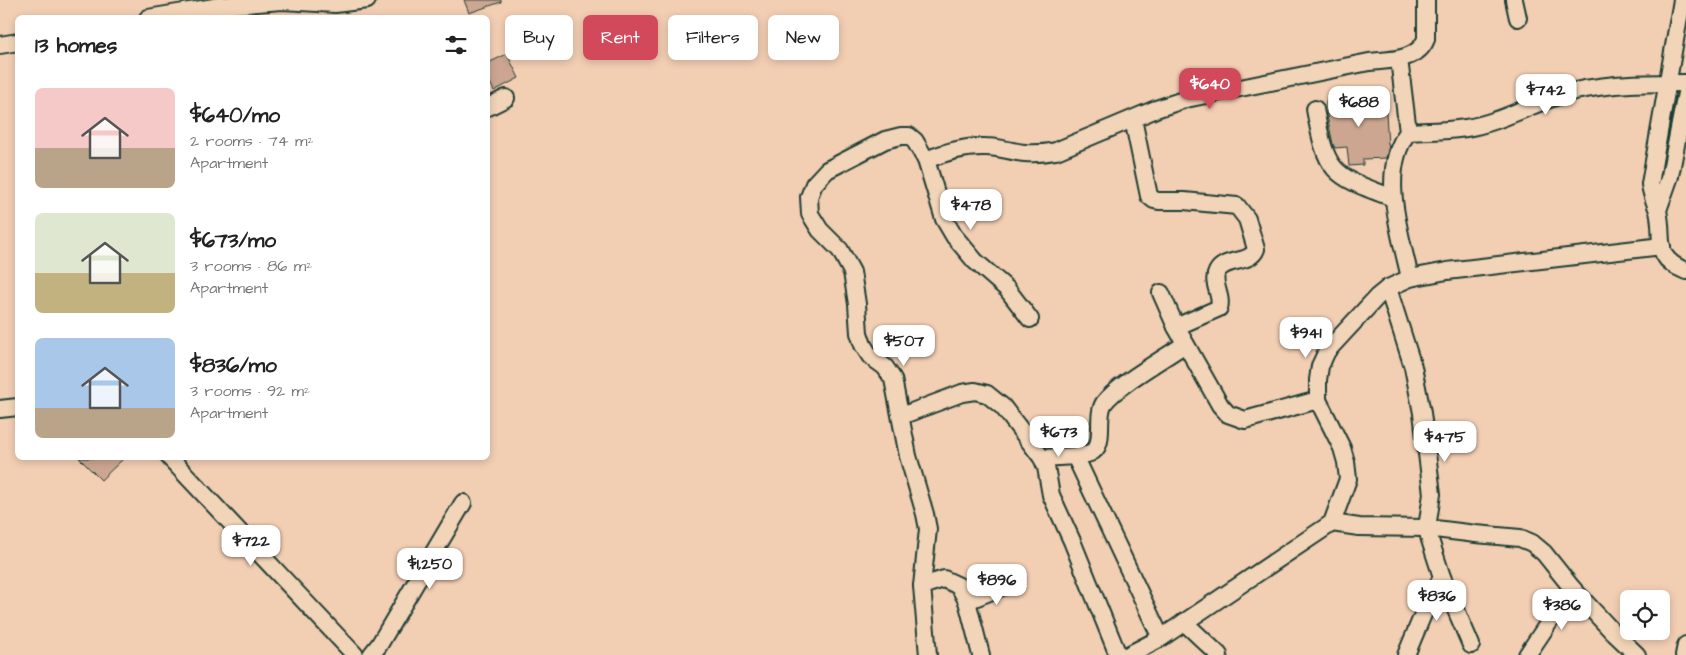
<!DOCTYPE html>
<meta charset="utf-8">
<style>
body{margin:0;font-family:"Architects Daughter",sans-serif;background:#f6f6f6;color:#222;height:100vh;display:flex;flex-direction:column;font-size:19px;white-space:nowrap}
*{box-sizing:border-box;margin:0}
p{font-size:16px;color:#767676}
.icon{flex:none;width:28px;height:28px;fill:none;stroke:currentColor;stroke-width:2;stroke-linecap:round;stroke-linejoin:round}
.map{position:relative;flex:1;overflow:hidden}
.panel{position:absolute;left:15px;top:15px;width:475px;height:445px;display:flex;flex-direction:column;background:#fff;border-radius:8px;box-shadow:0 2px 8px #0003}
.panel>*{flex:none}
.hud{position:absolute;left:505px;top:15px;width:475px;height:45px;display:flex;gap:10px}
.tools{position:absolute;left:1620px;top:590px;display:grid;gap:10px}
.tools a{display:grid;place-items:center;width:50px;height:50px;border-radius:8px;background:#fff;box-shadow:0 2px 8px #0003;font-size:25px}
.price{position:absolute;translate:-50% -42px;padding:0 11px;border-radius:10px;background:#fff;color:#222;font-size:16px;line-height:32px;filter:drop-shadow(0 1px 2px #0008)}
.price::after{content:'';position:absolute;left:50%;top:30px;width:15px;height:11px;margin-left:-8px;background:inherit;clip-path:polygon(0 0,100% 0,50% 100%)}
.price.active{background:#d1495b;color:#fff}
ul{padding:0;list-style:none}
li{display:flex;align-items:center;gap:15px;height:125px;padding:0 20px}
li span{display:grid;place-items:center;flex:none;width:140px;height:100px;border-radius:8px;color:#555}
li>.icon{margin-inline-start:auto}
span .icon{width:60px;height:60px;fill:#fffc;stroke-width:1}
li b{font-size:21px}
h2{display:flex;justify-content:space-between;align-items:center;height:60px;padding:0 20px;font-size:21px}
.tag{padding:0 18px;border-radius:8px;background:#fff;box-shadow:0 2px 8px #0003;font-size:18px;line-height:45px}
.tag.active{background:#d1495b;color:#fff}
.map>svg:first-child{display:block}
.building{fill:#cda691;stroke:#1f3d34}
.lines{fill:none;stroke-linecap:round;stroke-linejoin:round}
.minor-casing{stroke:#1f3d34;stroke-width:20}
.minor{stroke:#f2d5b8;stroke-width:16}
</style>
<div class="map">
<svg width="1686" height="655" viewBox="0 0 1686 655">
<rect width="100%" height="100%" fill="#f2ceb3"/>
<filter id="ink" filterUnits="userSpaceOnUse"><feTurbulence type="fractalNoise" baseFrequency=".02" numOctaves="2"/><feDisplacementMap in="SourceGraphic" scale="10" xChannelSelector="R" yChannelSelector="G"/><feConvolveMatrix kernelMatrix="1 2 1 2 8 2 1 2 1" color-interpolation-filters="sRGB"/></filter>
<g filter="url(#ink)">
<g class="building">
<path d="M464,0h37v2l-32,11z"/>
<path d="M507,54l12,24 -25,13 -6,-13v-15z"/>
<path d="M1385,97l3,48h1l-3,13 -23,1v6l-14,1 -2,-19 -12,1 -2,-4 -6,-28 -1,-15z"/>
<path d="M79,458h45l-23,22z"/>
</g>
<g class="lines">
<defs>
<g id="minor">
<path d="M1514,0l4,18"/>
<path d="M1682,0l-32,184c1,10 5,18 8,27 7,29 -7,46 28,60"/>
<path d="M148,18l72,-12 62,-5 53,3 32,-4"/>
<path d="M0,45l18,-3"/>
<path d="M1399,59l9,73c-30,40 -7,103 2,146"/>
<path d="M488,107l18,-9"/>
<path d="M1315,109c12,66 17,66 78,89"/>
<path d="M1133,119l16,77 5,4 5,1h25l53,5 10,13 9,30c-6,16 -32,8 -39,23 -6,11 6,24 2,36l-43,19"/>
<path d="M1408,132c19,-1 39,-1 58,-4 38,-6 71,-28 109,-37 37,-8 73,-8 111,-8"/>
<path d="M926,160c19,-8 39,-14 60,-13 14,0 26,5 39,6 11,1 20,0 31,-2l100,-42 30,-10 183,-37c19,-2 49,-1 57,-23v-39"/>
<path d="M1658,210l12,-34 16,-83"/>
<path d="M1388,288l25,79 9,46 10,81 -5,34 3,12 12,37 29,68"/>
<path d="M1161,293l15,34 44,78 8,9 17,6 73,-20"/>
<path d="M0,409l18,-2"/>
<path d="M901,416l61,-23 13,-2 12,3 16,13 39,51 4,9 5,28 21,46 46,114"/>
<path d="M1075,456c4,-1 10,-1 15,-3 17,-7 5,-36 14,-50 13,-18 61,-45 81,-59"/>
<path d="M170,458l185,197"/>
<path d="M1042,458l33,-2 86,182"/>
<path d="M1332,523l27,4 68,1 49,6 44,4 12,5 12,10 28,35 40,43 25,24"/>
<path d="M922,586l22,-7 15,7 8,15 14,54"/>
<path d="M967,601l47,-19"/>
<path d="M1184,622l35,33"/>
<path d="M371,655l8,-10 84,-142"/>
<path d="M928,655l-6,-69 6,-57 -3,-15 -17,-58 -15,-77 -8,-12 -15,-11 -7,-11 -4,-12 -2,-29 -5,-32 -12,-22 -20,-20 -10,-16 -1,-17 5,-13 13,-14 58,-30 16,-4h8l6,5 11,19 18,59 10,17 21,25 32,28 23,30"/>
<path d="M1128,655l33,-17 171,-115 16,-44 -2,-17 -4,-14 -24,-48v-20l2,-14 7,-15 50,-54 11,-9 22,-10 37,-7 215,-25"/>
<path d="M1406,655l18,-43 18,-35"/>
<path d="M1527,655l45,-67"/>
<path d="M1684,655l2,-10"/>
</g>
</defs>
<use href="#minor" class="minor-casing"/>
<use href="#minor" class="minor"/>
</g>
</g>
</svg>
<div class="tools">
<a><svg class="icon" aria-label="locate" viewBox="0 0 24 24"><circle cx="12" cy="12" r="6"/><path d="M12 2v4M12 18v4M2 12h4M18 12h4"/></svg></a>
</div>
<b class="price active" style="left:1210px;top:110px">$640</b>
<b class="price" style="left:1546px;top:116px">$742</b>
<b class="price" style="left:1359px;top:128px">$688</b>
<b class="price" style="left:971px;top:231px">$478</b>
<b class="price" style="left:1306px;top:359px">$941</b>
<b class="price" style="left:904px;top:367px">$507</b>
<b class="price" style="left:1059px;top:458px">$673</b>
<b class="price" style="left:1445px;top:463px">$475</b>
<b class="price" style="left:251px;top:567px">$722</b>
<b class="price" style="left:430px;top:590px">$1,250</b>
<b class="price" style="left:997px;top:606px">$896</b>
<b class="price" style="left:1437px;top:622px">$836</b>
<b class="price" style="left:1562px;top:631px">$386</b>
<div class="hud">
<a class="tag">Buy</a>
<a class="tag active">Rent</a>
<a class="tag">Filters</a>
<a class="tag">New</a>
</div>
<section class="panel">
<h2>13 homes<svg class="icon" aria-label="filters" viewBox="0 0 24 24"><path d="M4 7h16M4 17h16"/><circle cx="9" cy="7" r="2"/><circle cx="15" cy="17" r="2"/></svg></h2>
<ul>
<li><span style="background:linear-gradient(#f6c9c9 60%,#b9a48a 0)"><svg class="icon" aria-label="home" viewBox="0 0 24 24"><path d="M3 11l9-7 9 7M6 9v11h12V9"/></svg></span><div><b>$640/mo</b><p>2 rooms · 74 m²</p><p>Apartment</p></div></li>
<li><span style="background:linear-gradient(#dfe7d0 60%,#c2b280 0)"><svg class="icon" aria-label="home" viewBox="0 0 24 24"><path d="M3 11l9-7 9 7M6 9v11h12V9"/></svg></span><div><b>$673/mo</b><p>3 rooms · 86 m²</p><p>Apartment</p></div></li>
<li><span style="background:linear-gradient(#a9c7e8 70%,#b9a48a 0)"><svg class="icon" aria-label="home" viewBox="0 0 24 24"><path d="M3 11l9-7 9 7M6 9v11h12V9"/></svg></span><div><b>$836/mo</b><p>3 rooms · 92 m²</p><p>Apartment</p></div></li>
</ul>
</section>
</div>
